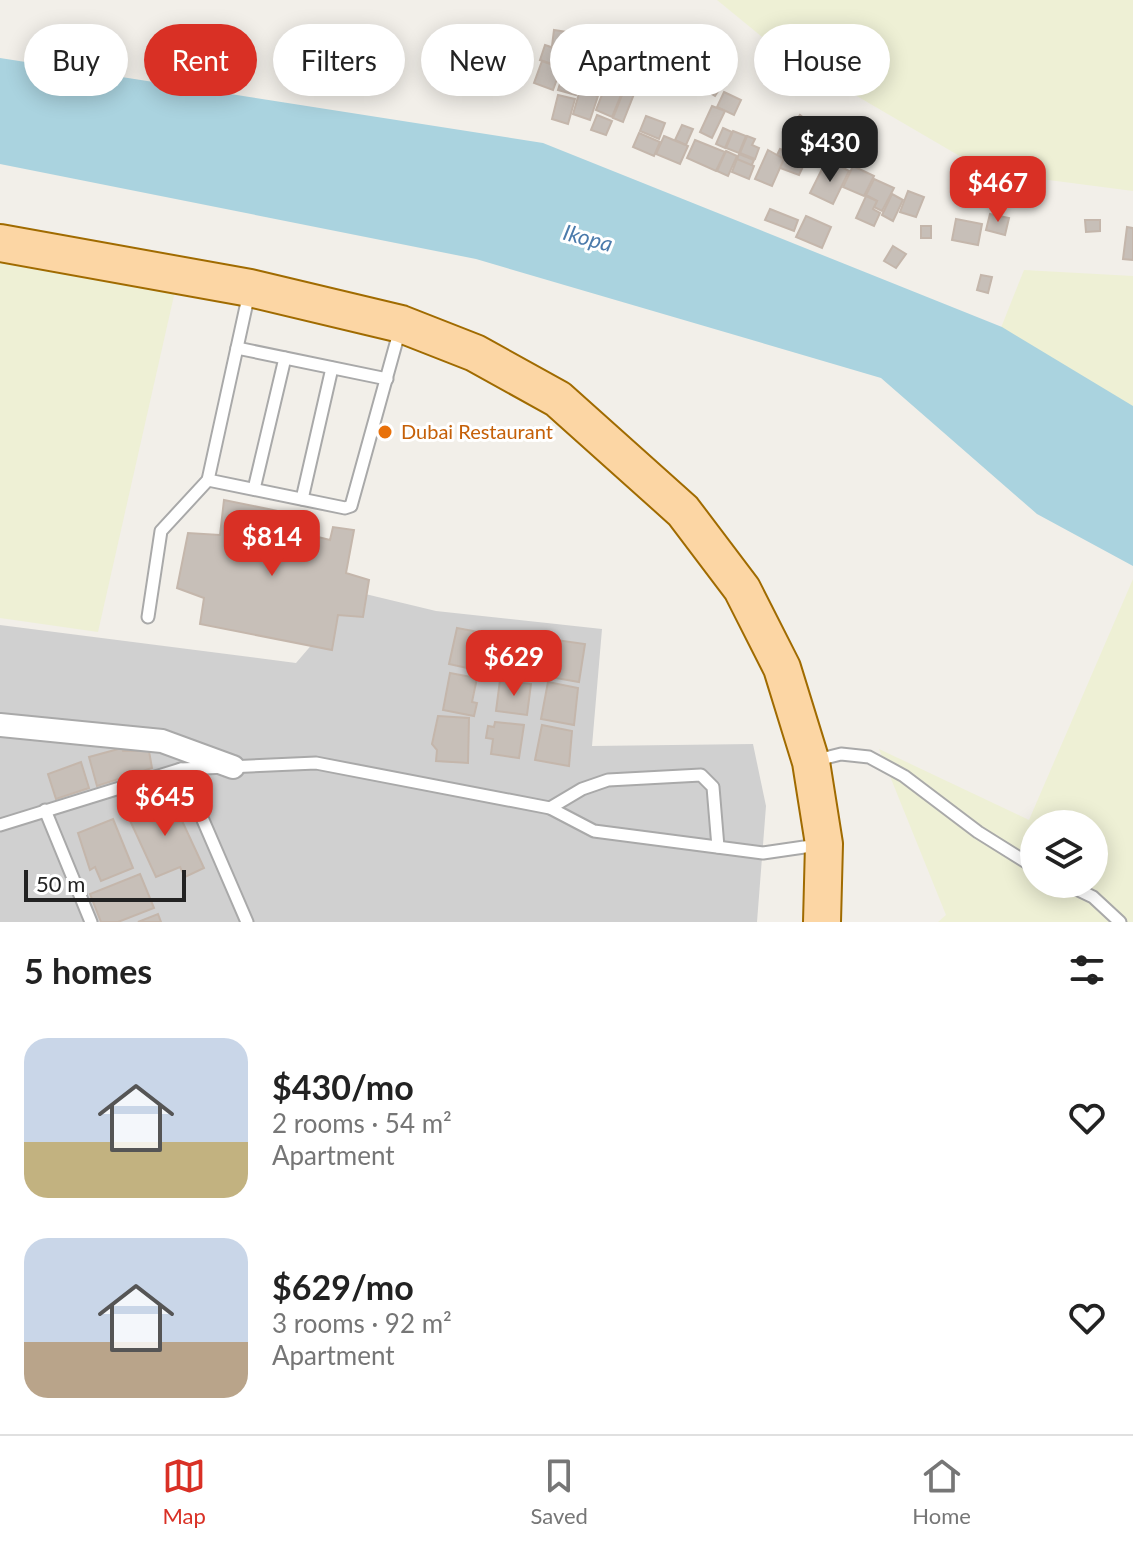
<!DOCTYPE html>
<meta charset="utf-8">
<style>
body{margin:0;font-family:Lato,sans-serif;background:#f2f2f2;color:#222;height:100vh;display:flex;flex-direction:column;font-size:30px;white-space:nowrap}
*{box-sizing:border-box;margin:0}
p{font-size:26px;color:#767676}
.icon{flex:none;width:44px;height:44px;fill:none;stroke:currentColor;stroke-width:2;stroke-linecap:round;stroke-linejoin:round}
.map{position:relative;height:922px;overflow:hidden}
.sheet{display:flex;flex-direction:column;background:#fff;flex:1}
.sheet>*{flex:none}
.hud{position:absolute;left:24px;top:24px;width:1086px;height:72px;display:flex;gap:16px}
.buttons{position:absolute;left:1020px;top:810px;display:grid;gap:16px}
.buttons a{display:grid;place-items:center;width:88px;height:88px;border-radius:50%;background:#fff;box-shadow:0 4px 20px #0003;font-size:40px}
.scale{position:absolute;left:24px;bottom:20px;width:162px;box-sizing:border-box;padding-left:8px;border:4px solid #222;border-top:0;font-size:22px;line-height:28px;white-space:nowrap;color:#222;-webkit-text-stroke:6px #fff;paint-order:stroke}
.price{position:absolute;translate:-50% -68px;padding:0 18px;border-radius:16px;background:#d93025;color:#fff;font-size:26px;line-height:52px;filter:drop-shadow(0 2px 4px #0008)}
.price::after{content:'';position:absolute;left:50%;top:48px;width:24px;height:18px;margin-left:-12px;background:inherit;clip-path:polygon(0 0,100% 0,50% 100%)}
.price.on{background:#222;color:#fff}
ul{padding:0;list-style:none}
li{display:flex;align-items:center;gap:24px;height:200px;padding:0 24px}
li span{display:grid;place-items:center;flex:none;width:224px;height:160px;border-radius:24px;color:#555}
li>.icon{margin-inline-start:auto}
span .icon{width:96px;height:96px;fill:#fffc;stroke-width:1}
li b{font-size:34px}
h2{display:flex;justify-content:space-between;align-items:center;height:96px;padding:0 24px;font-size:34px}
.chip{padding:0 28px;border-radius:36px;background:#fff;box-shadow:0 4px 20px #0003;font-size:28px;line-height:72px}
.chip.on{background:#d93025;color:#fff}
.dock{display:flex;justify-content:space-around;align-items:center;height:112px;border-top:2px solid #e0e0e0;background:#fff;font-size:22px;color:#767676}
.dock a{display:grid;justify-items:center;gap:4px}
.dock .on{color:#d93025}
.map>svg:first-child{display:block}
.religious{fill:#d0d0d0}
.farmland{fill:#eef0d5;fill-rule:evenodd}
.water{fill:#aad3df}
.building{fill:#c7bfb8;stroke:#c4b6ab;stroke-width:2}
.lines{fill:none;stroke-linecap:round;stroke-linejoin:round}
.service-casing{stroke:#a9a9a9;stroke-width:15}
.minor-casing{stroke:#a9a9a9;stroke-width:26}
.primary-casing{stroke:#a06b00;stroke-width:40}
.service{stroke:#fff;stroke-width:11}
.minor{stroke:#fff;stroke-width:22}
.primary{stroke:#fcd6a4;stroke-width:36}
.food-dot{fill:#e8710a;stroke:#fff;stroke-width:3}
.labels{text-anchor:middle;stroke-width:6;stroke-linejoin:round;paint-order:stroke}
.food-label{font-size:20px;fill:#c56008;stroke:#fff;text-anchor:start}
.water-label{font-size:22px;font-style:italic;fill:#4a7aab;stroke:#fff}
</style>
<div class="map">
<svg width="1133" height="922" viewBox="0 0 1133 922">
<rect width="100%" height="100%" fill="#f2efe9"/>
<path class="religious" d="M357,592l79,19 166,18 -10,117 161,-2 13,62 -9,116h-757v-297l296,38z"/>
<g class="farmland">
<path d="M717,0h416v191l-146,-19 -209,-122z"/>
<path d="M0,256l175,35 -77,341 -98,-14z"/>
<path d="M1024,270l109,6v207l-154,-100z"/>
<path d="M1133,579v343h-195l8,-7 -67,-166 150,71zM1034,824h60v60h-60z"/>
</g>
<path class="water" d="M0,58l543,85 459,184 131,79v160l-96,-52 -156,-136 -405,-119 -476,-95z"/>
<g class="building">
<path d="M596,27l17,2 -3,21 -16,-3z"/>
<path d="M554,30l14,2 -2,16 -14,-2z"/>
<path d="M616,31l16,1 -2,21 -15,-2z"/>
<path d="M636,36l14,3 -5,21 -13,-3z"/>
<path d="M545,45l24,8 -5,15 -24,-8z"/>
<path d="M656,47l13,4 -5,15 -12,-3z"/>
<path d="M611,51l1,11 -26,4 -1,-14z"/>
<path d="M713,53l10,6 -5,7 -10,-6z"/>
<path d="M616,57l14,5 -7,22 -11,-3z"/>
<path d="M675,57l10,4 -3,12 -11,-4z"/>
<path d="M633,59l24,7 -4,13 -24,-7z"/>
<path d="M542,61l19,7 -8,22 -19,-7z"/>
<path d="M566,64l18,5 -8,26 -18,-5z"/>
<path d="M721,64l10,7 -16,25 -10,-6z"/>
<path d="M587,67l16,5 -9,21 -14,-5z"/>
<path d="M607,82l17,6 -12,29 -16,-7z"/>
<path d="M580,90l18,6 -8,24 -17,-6z"/>
<path d="M624,90l10,4 -11,28 -10,-4z"/>
<path d="M724,92l17,8 -7,15 -17,-8z"/>
<path d="M558,95l17,4 -7,25 -16,-5z"/>
<path d="M712,106l13,5 -13,27 -12,-6z"/>
<path d="M597,115l15,6 -6,14 -15,-5z"/>
<path d="M800,115l19,15 -6,8 -6,-5 -2,4 -14,-10z"/>
<path d="M646,116l19,7 -6,16 -19,-8z"/>
<path d="M682,125l11,4 -7,16 -11,-5z"/>
<path d="M723,128l9,4 -7,16 -9,-4z"/>
<path d="M733,131l13,5 -7,17 -13,-5z"/>
<path d="M639,133l21,9 -6,14 -21,-9z"/>
<path d="M664,136l24,10 -8,18 -24,-10z"/>
<path d="M747,136l8,3 -3,6 7,3 -4,11 -15,-6z"/>
<path d="M695,140l30,12 -9,19 -29,-13z"/>
<path d="M780,149l27,9 -8,17 -27,-10z"/>
<path d="M768,150l16,9 -12,27 -17,-7z"/>
<path d="M726,151l11,5 -9,20 -11,-5z"/>
<path d="M739,154l15,6 -4,9 -10,-5 -2,5 -4,-2z"/>
<path d="M737,159l17,7 -5,13 -17,-7z"/>
<path d="M838,165l11,6 -16,33 -23,-11 12,-24 11,5z"/>
<path d="M853,166l21,10 -10,20 -21,-9z"/>
<path d="M874,179l20,9 -12,23 -8,-4 3,-6 -11,-6z"/>
<path d="M908,191l16,6 -8,20 -16,-5z"/>
<path d="M892,194l11,6 -10,21 -11,-6z"/>
<path d="M866,196l11,5 -4,8 7,4 -6,13 -18,-8z"/>
<path d="M770,209l28,11 -4,11 -29,-11z"/>
<path d="M990,214l19,4 -4,17 -19,-5z"/>
<path d="M806,216l25,11 -9,21 -26,-11z"/>
<path d="M956,219l26,5 -4,21 -26,-5z"/>
<path d="M1085,220h15v11l-14,1z"/>
<rect x="921" y="226" width="10" height="12"/>
<path d="M1127,227l6,1v32l-10,-1z"/>
<path d="M893,246l13,8 -10,14 -12,-7z"/>
<path d="M981,275l11,2 -4,16 -11,-3z"/>
<path d="M224,500l54,11v16l52,13 3,-13 21,3 -8,43 23,7 -6,37 -25,-2 -6,35 -132,-26 4,-26 -27,-10 11,-55 32,2z"/>
<path d="M457,628l27,5 -5,25 5,1 -3,12 -32,-7z"/>
<path d="M509,636l29,5 -5,29 -29,-5z"/>
<path d="M556,640l29,4 -6,38 -29,-5z"/>
<path d="M450,673l27,5 -5,24 5,1 -3,13 -31,-6z"/>
<path d="M500,680l31,4 -4,31 -31,-4z"/>
<path d="M548,682l30,6 -4,37 -33,-6z"/>
<path d="M438,716l31,2 -1,45 -32,-2 1,-11 -5,-6z"/>
<path d="M495,722l29,3 -5,33 -28,-4 2,-15 -7,-1 2,-12 6,1z"/>
<path d="M542,725l30,6 -3,35 -34,-6z"/>
<path d="M122,748l1,3h26l3,17 -55,18 -8,-29z"/>
<path d="M81,762l8,26 -33,11 -8,-25z"/>
<path d="M170,795l34,73 -19,9 -5,-10 -24,10 -29,-63z"/>
<path d="M113,819l20,49 -32,13 -6,-14 -5,3 -12,-37z"/>
<path d="M140,874l14,34 -36,14h-17l-11,-28z"/>
<path d="M158,914l3,8h-23z"/>
</g>
<g class="lines">
<defs>
<g id="service">
<path d="M249,293l-41,187 137,28 6,-2 49,-177"/>
<path d="M237,348l150,31"/>
<path d="M254,489l31,-131"/>
<path d="M302,499l30,-131"/>
<path d="M148,617l13,-86 47,-51"/>
<path d="M813,761l28,-7 28,3 35,19 74,56 56,35"/>
<path d="M181,769l66,153"/>
<path d="M550,808l32,-19 26,-9 93,-5 12,12 5,60"/>
<path d="M45,810l46,112"/>
<path d="M0,825l181,-56 135,-6 234,45 44,23 169,22 55,-8"/>
<path d="M1066,884l27,13 27,25"/>
</g>
<path id="minor" d="M0,725l162,16 71,26"/>
<path id="primary" d="M0,243l250,45 151,36 74,29 83,46 125,112 59,78 40,79 29,94 13,82 -2,78"/>
</defs>
<use href="#service" class="service-casing"/>
<use href="#minor" class="minor-casing"/>
<use href="#primary" class="primary-casing"/>
<use href="#service" class="service"/>
<use href="#minor" class="minor"/>
<use href="#primary" class="primary"/>
</g>
<circle class="food-dot" cx="385" cy="432" r="8"/>
<g class="labels">
<g class="food-label">
<text x="401" y="439">Dubai Restaurant</text>
</g>
<g class="water-label">
<text transform="translate(588 238) rotate(15)" y="8">Ikopa</text>
</g>
</g>
</svg>
<div class="buttons">
<a><svg class="icon" aria-label="layers" viewBox="0 0 24 24"><path d="M12 4l9 5-9 5-9-5zM3 14l9 5 9-5"/></svg></a>
</div>
<div class="scale">50 m</div>
<b class="price on" style="left:830px;top:184px">$430</b>
<b class="price" style="left:998px;top:224px">$467</b>
<b class="price" style="left:272px;top:578px">$814</b>
<b class="price" style="left:514px;top:698px">$629</b>
<b class="price" style="left:165px;top:838px">$645</b>
<div class="hud">
<a class="chip">Buy</a>
<a class="chip on">Rent</a>
<a class="chip">Filters</a>
<a class="chip">New</a>
<a class="chip">Apartment</a>
<a class="chip">House</a>
</div>
</div>
<section class="sheet">
<h2>5 homes<svg class="icon" aria-label="filters" viewBox="0 0 24 24"><path d="M4 7h16M4 17h16"/><circle cx="9" cy="7" r="2"/><circle cx="15" cy="17" r="2"/></svg></h2>
<ul>
<li><span style="background:linear-gradient(#c9d6e8 65%,#c2b280 0)"><svg class="icon" aria-label="home" viewBox="0 0 24 24"><path d="M3 11l9-7 9 7M6 9v11h12V9"/></svg></span><div><b>$430/mo</b><p>2 rooms · 54 m²</p><p>Apartment</p></div><svg class="icon" aria-label="heart" viewBox="0 0 24 24"><path d="M12 20l-8-8c-3-5 5-10 8-4 3-6 11-1 8 4z"/></svg></li>
<li><span style="background:linear-gradient(#c9d6e8 65%,#b9a48a 0)"><svg class="icon" aria-label="home" viewBox="0 0 24 24"><path d="M3 11l9-7 9 7M6 9v11h12V9"/></svg></span><div><b>$629/mo</b><p>3 rooms · 92 m²</p><p>Apartment</p></div><svg class="icon" aria-label="heart" viewBox="0 0 24 24"><path d="M12 20l-8-8c-3-5 5-10 8-4 3-6 11-1 8 4z"/></svg></li>
</ul>
</section>
<nav class="dock">
<a class="on"><svg class="icon" aria-label="map" viewBox="0 0 24 24"><path d="M3 6l6-2 6 2 6-2v14l-6 2-6-2-6 2zM9 4v14M15 6v14"/></svg>Map</a>
<a><svg class="icon" aria-label="saved" viewBox="0 0 24 24"><path d="M7 4h10v16l-5-4-5 4z"/></svg>Saved</a>
<a><svg class="icon" aria-label="home" viewBox="0 0 24 24"><path d="M3 11l9-7 9 7M6 9v11h12V9"/></svg>Home</a>
</nav>
